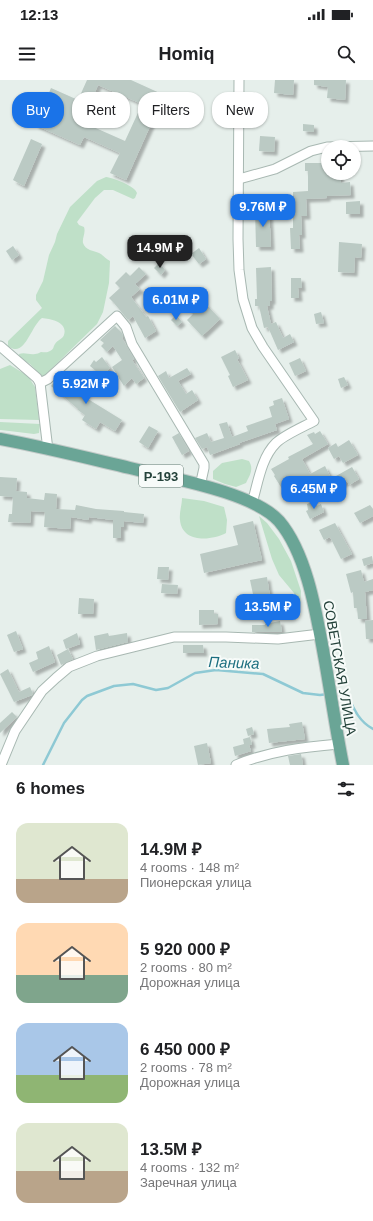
<!DOCTYPE html>
<meta charset="utf-8">
<style>
body{margin:0;font-family:Helvetica,sans-serif;background:#f6f6f6;color:#202124;height:100vh;display:flex;flex-direction:column;font-size:15px;white-space:nowrap}
*{box-sizing:border-box;margin:0}
p{font-size:13px;color:#757577}
.icon{flex:none;width:22px;height:22px;fill:none;stroke:currentColor;stroke-width:2;stroke-linecap:round;stroke-linejoin:round}
.map{position:relative;height:685px;overflow:hidden}
.sheet{display:flex;flex-direction:column;background:#fff;flex:1}
.sheet>*{flex:none}
.top-card{position:absolute;left:12px;top:12px;width:349px;height:36px;display:flex;gap:8px}
.controls{position:absolute;left:321px;top:60px;display:grid;gap:8px}
.controls a{display:grid;place-items:center;width:40px;height:40px;border-radius:50%;background:#fff;box-shadow:0 1px 3px #0004;font-size:20px}
.price{position:absolute;translate:-50% -34px;padding:0 9px;border-radius:8px;background:#1a73e8;color:#fff;font-size:13px;line-height:26px;filter:drop-shadow(0 1px 2px #0008)}
.price::after{content:'';position:absolute;left:50%;top:24px;width:12px;height:9px;margin-left:-6px;background:inherit;clip-path:polygon(0 0,100% 0,50% 100%)}
.price.selected{background:#222;color:#fff}
ul{padding:0;list-style:none}
li{display:flex;align-items:center;gap:12px;height:100px;padding:0 16px}
li span{display:grid;place-items:center;flex:none;width:112px;height:80px;border-radius:12px;color:#555}
li>.icon{margin-inline-start:auto}
span .icon{width:48px;height:48px;fill:#fffc;stroke-width:1}
li b{font-size:17px}
h2{display:flex;justify-content:space-between;align-items:center;height:48px;padding:0 16px;font-size:17px}
.chip{padding:0 14px;border-radius:16px;background:#fff;box-shadow:0 1px 3px #0004;font-size:14px;line-height:36px}
.chip.selected{background:#1a73e8;color:#fff}
.status{display:flex;justify-content:space-between;align-items:center;height:28px;padding:0 20px;background:#fff;direction:ltr}
.status svg{height:11px;fill:currentColor}
header{display:flex;justify-content:space-between;align-items:center;height:52px;padding:0 16px;background:#fff;font-size:18px;font-weight:700}
.map>svg:first-child{display:block}
.green{fill:#bfe0c8}
.lines{fill:none;stroke-linecap:round;stroke-linejoin:round}
.stream{stroke:#8ec9d4;stroke-width:2.5}
.building{fill:#bbcac4;fill-rule:evenodd;filter:url(#shadow)}
.street-casing{stroke:#a8b8b2;stroke-width:11}
.primary-casing{stroke:#c2cac8;stroke-width:14}
.street{stroke:#fff;stroke-width:9}
.primary{stroke:#6aa596;stroke-width:12}
.labels{text-anchor:middle;stroke-width:4;stroke-linejoin:round;paint-order:stroke}
.shield{fill:#f7fbf9;stroke:#637a73;stroke-width:1}
.shield-label{font-size:13px;font-weight:bold;fill:#24423a}
.street-label{font-size:14px;fill:#24423a;stroke:#f7fbf9}
.water-label{font-size:15px;font-style:italic;fill:#1c6f80;stroke:#f7fbf9}
</style>
<div class="status"><b>12:13</b><svg viewBox="0 0 49 12"><path d="M0 12V9h3v3zM5 12V6h3v6zM10 12V3h3v9zM15 12V0h3v12zM26 1h20v11H26zM47 4h2v5h-2z"/></svg></div>
<header><svg class="icon" aria-label="menu" viewBox="0 0 24 24"><path d="M4 6h16M4 12h16M4 18h16"/></svg>Homiq<svg class="icon" aria-label="search" viewBox="0 0 24 24"><circle cx="10" cy="10" r="6"/><path d="M15 15l6 6"/></svg></header>
<div class="map">
<svg width="373" height="685" viewBox="0 0 373 685">
<defs>
<filter id="shadow"><feDropShadow dx="3.5" dy="3.5" stdDeviation="1" flood-color="#0004"/></filter>
</defs>
<rect width="100%" height="100%" fill="#e6efeb"/>
<g class="green">
<path d="M106,97c8,1 29,9 31,16l-2,5 -2,1 -20,-9h-9l-9,8 -18,24 2,3 5,2c2,6 -2,11 -1,16 2,7 11,8 16,10 4,2 7,6 11,8l-1,22 -6,29 -6,12 -53,52h-2l-12,-12 -11,-7v-3c6,-2 10,1 16,0 2,0 4,-1 6,-2 3,0 6,1 9,-1 4,-2 3,-4 5,-7 2,-4 8,-5 9,-9 4,-13 -13,-16 -22,-17 -12,9 -17,41 -34,28v-5l34,-33 -6,-8v-5l7,-14 6,-26 6,-13 2,-8 13,-27 27,-26z"/>
<path d="M10,285l18,11 7,11 4,33 -39,-1v-50z"/>
<path d="M0,342l40,2 -1,9 -5,1 -33,-4h-1z"/>
<path d="M242,379l7,2c5,8 1,14 -3,22l-10,4 -11,-3 -12,-5v-8l9,-8z"/>
<path d="M182,418l22,3 20,6 3,13 -1,13c-15,8 -44,10 -46,-13 -1,-7 2,-15 2,-22z"/>
<path d="M259,436l8,7 12,16 12,22 10,30 -1,18 -6,-16 -15,-18 -7,-16z"/>
</g>
<g class="lines">
<g class="stream">
<path d="M335,613l11,-1c7,15 12,29 27,37"/>
<path d="M43,685l21,-42 18,-23 5,-4 27,-10 19,-2 23,6 12,-2 27,-15 21,-3 47,4 40,19 17,2 8,-1"/>
</g>
</g>
<g class="building">
<path d="M87,0h44l33,15 -38,85 -16,-7 10,-20 -36,-16 -4,8 -45,-20 16,-37 27,12zM98,5l44,19 -17,37 -43,-19z"/>
<path d="M275,0h19l-1,15 -19,-2z"/>
<path d="M314,0h32l-1,20 -18,-2 1,-11 -14,-2z"/>
<path d="M303,44l11,1v7l-11,-1z"/>
<path d="M260,56l15,1 -1,15 -15,-1z"/>
<path d="M31,59l11,5 -18,42 -11,-6z"/>
<path d="M305,83h21v10h14l1,10 9,-1 1,13 -24,1v2l-21,1 1,17h-6l1,19h-3l1,14h-9l-1,-21h3v-36l15,-1v-20h-3z"/>
<path d="M360,121v13h-14v-12z"/>
<path d="M255,129h14l2,38h-15z"/>
<path d="M339,162l23,2 -1,14 -6,-1 -1,16 -16,-1z"/>
<path d="M13,166l6,9 -7,5 -6,-9z"/>
<path d="M199,168l7,11 -7,5 -8,-10z"/>
<path d="M159,183l6,7 -4,5 -7,-7z"/>
<path d="M139,187l7,7 -11,10 5,5 -9,8 15,20 2,-1 8,15 -11,7 -12,-22 -5,4 -14,-17 -5,-5 11,-10 -5,-5 11,-11 4,4z"/>
<path d="M271,187l1,34h-2v5h-3l4,18 5,-2 7,16 7,-4 4,8 -16,8 -10,-23 -4,1 -5,-22h-4v-7h2l-1,-31z"/>
<path d="M291,198h10l1,10h-4l1,10h-8z"/>
<path d="M188,210l14,16 3,-3 15,16 -18,17 -15,-16 6,-6 -14,-16z"/>
<path d="M321,232l3,11 -8,1 -2,-10z"/>
<path d="M176,235l6,7 -5,4 -6,-6z"/>
<path d="M115,246l7,7 1,3 -1,2 12,21 -2,1 12,18 -8,6 -4,-6 -8,8 -12,-19 10,-7 -9,-14 -6,6 -6,-6 3,-3 -4,-3z"/>
<path d="M235,270l4,8 -2,1 11,21 -15,7 -5,-11 2,-1 -9,-18z"/>
<path d="M102,277l8,11 -8,8 -12,-10 4,-6 2,2z"/>
<path d="M300,278l6,13 -11,5 -6,-13z"/>
<path d="M187,288l4,6 -13,7 8,13 6,-4 6,10 -18,12 -22,-36 8,-5 3,7z"/>
<path d="M60,296l14,12 4,-5 9,8 -4,5 39,24 -7,11 -15,-9 -4,7 -14,-9 3,-5 -7,-5v-1l-27,-23z"/>
<path d="M344,297l4,8 -7,3 -3,-9z"/>
<path d="M282,318l7,21 -14,5 2,6 -38,13 1,1 -30,11 -3,-8 -5,2 -7,-11 12,-5 4,9 13,-4 -5,-14 8,-2 5,15 16,-6 -2,-5 26,-9 -3,-10 5,-2 -1,-4z"/>
<path d="M149,346l9,5 -10,17 -9,-6z"/>
<path d="M320,351l8,13 -26,15 8,15 15,-8 5,10 -24,13 -2,-4 -18,10 -12,-19 1,-1 -4,-6 18,-10 -1,-2 25,-13 -6,-9 7,-3 1,2z"/>
<path d="M179,353l10,18 -7,4 -10,-18z"/>
<path d="M349,360l9,15 -15,8 -4,-7 -5,3 -6,-11 8,-5 2,4z"/>
<path d="M352,387l7,12 -10,6 -2,-4 -13,8 -5,-9z"/>
<path d="M0,397l17,1 -1,13 11,1v6l17,2 1,-7 12,1 -1,15 19,1 1,-5 20,4 28,2v1l20,2 -1,9 -19,-2v6h-3v11h-8v-18l-24,-3 -1,3 -17,-3 -1,12 -26,-2 1,-15 -14,-1 -1,12 -22,-1 1,-8h3l1,-17 -13,-1z"/>
<path d="M312,422h3l2,4 4,-2 3,8 -14,7 -4,-8 2,-1 -1,-6z"/>
<path d="M370,425l3,4v7l-13,7 -6,-10z"/>
<path d="M253,441l9,39 -58,13 -4,-19 38,-9 -5,-19z"/>
<path d="M335,443l17,31 -11,5 -11,-22 -6,3 -5,-10z"/>
<path d="M372,476l1,7 -9,3 -2,-7z"/>
<path d="M158,487h11l-1,13 -11,-1z"/>
<path d="M361,490l3,12 9,-3v11l-8,2 2,27h-9l-1,-11h-3l-1,-16 -2,1 -5,-19z"/>
<path d="M267,497l3,20 -16,2 -4,-19z"/>
<path d="M162,504l16,1 -1,9 -16,-1z"/>
<path d="M79,518l15,1 -1,15h-15z"/>
<path d="M199,530h15v4h4v10l-19,1z"/>
<path d="M373,540v19h-7l-1,-18z"/>
<path d="M280,541l2,11h-30v-7h13v-1z"/>
<path d="M16,551l7,18 -9,3 -7,-17z"/>
<path d="M77,553l3,11 -14,5 -3,-9z"/>
<path d="M108,553l1,3 18,-3 1,9 -32,8 -2,-14z"/>
<path d="M183,565h20l1,8h-21z"/>
<path d="M49,566l6,16 -22,10 -4,-9 9,-4 -2,-7z"/>
<path d="M68,569l5,10 -12,6 -4,-10z"/>
<path d="M8,589l11,23 11,-5 3,7 -1,1 -18,7 -14,-28z"/>
<path d="M12,632l5,5 -17,16v-10z"/>
<path d="M302,642l3,17 -36,4 -2,-14 23,-2 -1,-3z"/>
<path d="M252,647l2,7 -6,2 -2,-7z"/>
<path d="M250,657l2,8h-3l2,6 -16,5 -2,-9 11,-3 -1,-5z"/>
<path d="M207,663l4,20 -13,2 -4,-19z"/>
<path d="M301,674l2,11h-13l-2,-9z"/>
</g>
<g class="lines">
<defs>
<g id="street">
<path d="M239,0l-1,159 1,31 4,29 9,29 11,19 51,74c-11,6 -30,14 -38,22 -15,15 -18,40 -24,60"/>
<path d="M239,99l36,-10 36,-18 16,-4 46,-1"/>
<path d="M0,266l37,32 3,5 8,67"/>
<path d="M40,303l8,-4 69,-63 9,11 6,17 72,120v4l-4,18"/>
<path d="M1,685l14,-34 27,-40 14,-13 13,-11 28,-11 77,-19h52l52,2 42,-5"/>
<path d="M236,685c33,-14 68,-18 103,-21"/>
</g>
<path id="primary" d="M0,359c43,8 87,19 130,29 39,10 123,24 149,53 29,34 38,97 46,140 6,34 11,69 18,104"/>
</defs>
<use href="#street" class="street-casing"/>
<use href="#primary" class="primary-casing"/>
<use href="#street" class="street"/>
<use href="#primary" class="primary"/>
</g>
<g class="labels">
<rect class="shield" x="139" y="385" width="44" height="22" rx="3"/>
<g class="shield-label">
<text x="161" y="401">Р-193</text>
</g>
<g class="street-label">
<text transform="translate(340 588) rotate(80)" y="5">СОВЕТСКАЯ УЛИЦА</text>
</g>
<g class="water-label">
<text transform="translate(234 583) rotate(2)" y="5">Паника</text>
</g>
</g>
</svg>
<div class="controls">
<a><svg class="icon" aria-label="locate" viewBox="0 0 24 24"><circle cx="12" cy="12" r="6"/><path d="M12 2v4M12 18v4M2 12h4M18 12h4"/></svg></a>
</div>
<b class="price" style="left:263px;top:148px">9.76M ₽</b>
<b class="price selected" style="left:160px;top:189px">14.9M ₽</b>
<b class="price" style="left:176px;top:241px">6.01M ₽</b>
<b class="price" style="left:86px;top:325px">5.92M ₽</b>
<b class="price" style="left:314px;top:430px">6.45M ₽</b>
<b class="price" style="left:268px;top:548px">13.5M ₽</b>
<div class="top-card">
<a class="chip selected">Buy</a>
<a class="chip">Rent</a>
<a class="chip">Filters</a>
<a class="chip">New</a>
</div>
</div>
<section class="sheet">
<h2>6 homes<svg class="icon" aria-label="filters" viewBox="0 0 24 24"><path d="M4 7h16M4 17h16"/><circle cx="9" cy="7" r="2"/><circle cx="15" cy="17" r="2"/></svg></h2>
<ul>
<li><span style="background:linear-gradient(#dfe7d0 70%,#b9a48a 0)"><svg class="icon" aria-label="home" viewBox="0 0 24 24"><path d="M3 11l9-7 9 7M6 9v11h12V9"/></svg></span><div><b>14.9M ₽</b><p>4 rooms · 148 m²</p><p>Пионерская улица</p></div></li>
<li><span style="background:linear-gradient(#ffd9b3 65%,#7fa58c 0)"><svg class="icon" aria-label="home" viewBox="0 0 24 24"><path d="M3 11l9-7 9 7M6 9v11h12V9"/></svg></span><div><b>5 920 000 ₽</b><p>2 rooms · 80 m²</p><p>Дорожная улица</p></div></li>
<li><span style="background:linear-gradient(#a9c7e8 65%,#8fb573 0)"><svg class="icon" aria-label="home" viewBox="0 0 24 24"><path d="M3 11l9-7 9 7M6 9v11h12V9"/></svg></span><div><b>6 450 000 ₽</b><p>2 rooms · 78 m²</p><p>Дорожная улица</p></div></li>
<li><span style="background:linear-gradient(#dfe7d0 60%,#b9a48a 0)"><svg class="icon" aria-label="home" viewBox="0 0 24 24"><path d="M3 11l9-7 9 7M6 9v11h12V9"/></svg></span><div><b>13.5M ₽</b><p>4 rooms · 132 m²</p><p>Заречная улица</p></div></li>
</ul>
</section>
